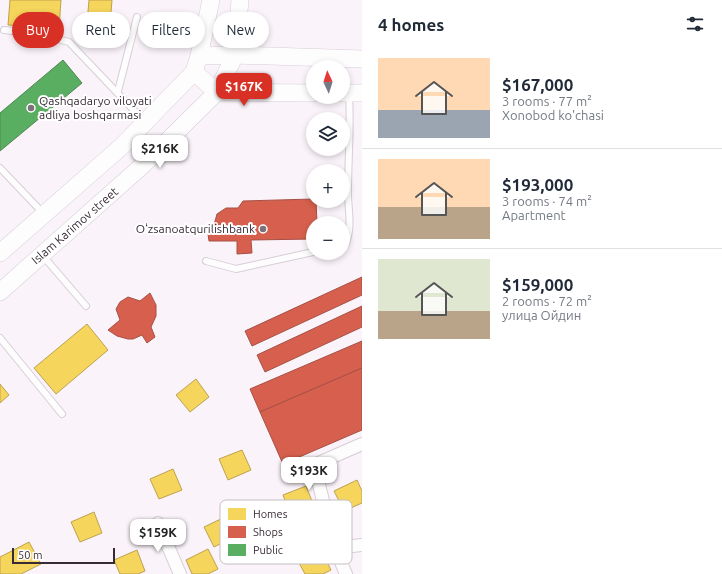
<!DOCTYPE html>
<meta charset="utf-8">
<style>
body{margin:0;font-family:Ubuntu,sans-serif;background:#f6f6f7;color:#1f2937;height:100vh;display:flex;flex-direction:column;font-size:15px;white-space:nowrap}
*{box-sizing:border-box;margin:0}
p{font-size:13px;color:#747a83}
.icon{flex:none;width:22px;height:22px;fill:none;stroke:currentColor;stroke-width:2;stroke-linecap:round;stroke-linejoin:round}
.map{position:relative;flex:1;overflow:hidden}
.panel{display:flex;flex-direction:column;background:#fff;width:360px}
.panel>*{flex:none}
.guide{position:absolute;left:12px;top:12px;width:290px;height:36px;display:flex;gap:8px}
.needle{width:26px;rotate:356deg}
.tools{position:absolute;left:306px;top:60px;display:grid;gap:8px}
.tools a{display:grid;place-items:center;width:44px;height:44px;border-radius:50%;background:#fff;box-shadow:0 2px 6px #0003;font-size:20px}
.scale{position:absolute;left:12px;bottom:10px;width:103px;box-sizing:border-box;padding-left:4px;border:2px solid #372b35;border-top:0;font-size:11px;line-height:14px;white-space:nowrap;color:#372b35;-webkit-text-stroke:3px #fff;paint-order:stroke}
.price{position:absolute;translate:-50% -34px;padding:0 9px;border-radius:8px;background:#fff;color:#222;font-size:13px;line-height:26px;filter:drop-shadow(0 1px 2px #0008)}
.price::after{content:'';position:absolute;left:50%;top:24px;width:12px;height:9px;margin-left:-6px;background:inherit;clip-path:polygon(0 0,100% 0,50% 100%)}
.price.on{background:#d93025;color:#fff}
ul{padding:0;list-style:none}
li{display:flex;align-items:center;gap:12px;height:100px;padding:0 16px}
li+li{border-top:1px solid #e0e1e3}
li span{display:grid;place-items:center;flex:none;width:112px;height:80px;border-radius:0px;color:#555}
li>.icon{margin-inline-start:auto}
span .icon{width:48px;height:48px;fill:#fffc;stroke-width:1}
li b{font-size:17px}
h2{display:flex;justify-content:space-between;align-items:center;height:48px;padding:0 16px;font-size:17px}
.pill{padding:0 14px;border-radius:18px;background:#fff;box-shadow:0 2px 6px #0003;font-size:14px;line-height:36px}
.pill.on{background:#d93025;color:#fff}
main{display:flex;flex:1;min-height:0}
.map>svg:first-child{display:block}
.homes{fill:#f6d55c;stroke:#bda250}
.shops{fill:#d6604d;stroke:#a65046}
.public{fill:#5aae61;stroke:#508754}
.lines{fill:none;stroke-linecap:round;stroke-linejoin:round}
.service-casing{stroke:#d7ced6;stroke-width:8}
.minor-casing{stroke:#d7ced6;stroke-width:14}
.secondary-casing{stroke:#d7ced6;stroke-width:18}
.service{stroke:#fefdfe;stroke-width:6}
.minor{stroke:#fefdfe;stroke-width:12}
.secondary{stroke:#fefdfe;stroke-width:17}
.poi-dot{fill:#7b717a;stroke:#fff;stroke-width:1.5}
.labels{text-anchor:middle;stroke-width:4;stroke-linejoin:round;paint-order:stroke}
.poi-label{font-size:12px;fill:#372b35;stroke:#fff;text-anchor:start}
.street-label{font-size:12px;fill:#372b35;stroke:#fff}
.key{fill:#fff;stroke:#c3bfc2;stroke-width:1}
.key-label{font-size:11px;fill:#372b35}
</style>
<main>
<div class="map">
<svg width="362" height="574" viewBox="0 0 362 574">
<rect width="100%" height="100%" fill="#faf3f9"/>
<g class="homes">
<path d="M10,0h51l-2,29 -51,-4z"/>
<path d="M89,0h23l-3,37 -23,-2z"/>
<path d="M87,324l21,26 -52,44 -22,-26z"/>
<path d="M196,379l13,18 -19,15 -14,-17z"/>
<path d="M0,384l9,11 -9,8z"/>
<path d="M242,450l9,20 -23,10 -9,-21z"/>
<path d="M173,469l9,21 -23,9 -9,-20z"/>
<path d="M357,480l5,11v12l-18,8 -10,-20z"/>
<path d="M306,486l8,20 -23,10 -8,-21z"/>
<path d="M94,512l8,21 -22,9 -9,-20z"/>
<path d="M227,516l9,20 -22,11 -10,-20z"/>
<path d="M29,542l12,22 -20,10h-21v-17z"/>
<path d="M208,549l10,20 -10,5h-16l-6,-14z"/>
<path d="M137,550l8,21 -7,3h-18l-6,-14z"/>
<path d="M321,550l10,20 -8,4h-18l-7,-13z"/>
</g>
<g class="shops">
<path d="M313,199v2h3l1,22h-4v16l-62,1 1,13 -15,1v-13h-28l-1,-7 6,-1v-8l3,-11 9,-6h12l5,-7z"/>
<path d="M362,277v18l-110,51 -7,-15z"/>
<path d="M150,293l6,12v11l-5,11 4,10 -8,6 -5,-8 -9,4h-5l-11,-3 -9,-6 12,-10 -4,-11 4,-7 8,-5 12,4z"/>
<path d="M362,306v21l-97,45 -8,-17z"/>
<path d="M362,341v27l-102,44 -10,-23z"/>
<path d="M362,368v62l-79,34 -23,-52z"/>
</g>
<path class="public" d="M63,60l19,23 -82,68v-38z"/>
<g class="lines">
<defs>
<g id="service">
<path d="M4,30l34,4 31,8 75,79"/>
<path d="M118,91l19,-74"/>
<path d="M0,168l43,45"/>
<path d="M343,245h2c8,-17 3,-34 3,-52 0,-33 3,-66 1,-99"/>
<path d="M43,256l43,50"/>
<path d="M206,261l30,8 77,-17"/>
<path d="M0,338l62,76"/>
</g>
<g id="minor">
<path d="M158,523l22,51"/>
<path d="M335,548l27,-3"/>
<path d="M346,574l-11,-26 -21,-83 48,-21"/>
</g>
<g id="secondary">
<path d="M199,56l36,-1 127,4"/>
<path d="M194,72l23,20 96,1"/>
<path d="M343,93h19"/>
<path d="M0,253l121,-106 73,-75 5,-16 12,-56"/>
<path d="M0,292l143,-127 74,-73 18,-37 5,-55"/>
</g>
</defs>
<use href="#service" class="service-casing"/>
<use href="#minor" class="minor-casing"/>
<use href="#secondary" class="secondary-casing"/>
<use href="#service" class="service"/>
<use href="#minor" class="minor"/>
<use href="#secondary" class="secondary"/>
</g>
<g class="poi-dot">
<circle cx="31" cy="108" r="4"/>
<circle cx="263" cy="229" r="4"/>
</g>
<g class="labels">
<g class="poi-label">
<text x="39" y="105">Qashqadaryo viloyati<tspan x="39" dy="14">adliya boshqarmasi</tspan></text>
<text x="255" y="233" text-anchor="end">Oʻzsanoatqurilishbank</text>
</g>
<g class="street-label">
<text transform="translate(75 226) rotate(-41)" y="4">Islam Karimov street</text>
</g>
</g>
<rect x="220" y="500" width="132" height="64" rx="6" class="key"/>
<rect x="228" y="508" width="18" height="12" fill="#f6d55c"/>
<rect x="228" y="526" width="18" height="12" fill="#d6604d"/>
<rect x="228" y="544" width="18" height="12" fill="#5aae61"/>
<g class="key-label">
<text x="253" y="518">Homes</text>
<text x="253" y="536">Shops</text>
<text x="253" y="554">Public</text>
</g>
</svg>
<div class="tools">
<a><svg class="needle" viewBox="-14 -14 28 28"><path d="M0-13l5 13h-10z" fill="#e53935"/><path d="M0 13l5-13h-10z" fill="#747a83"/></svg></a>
<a><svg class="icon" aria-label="layers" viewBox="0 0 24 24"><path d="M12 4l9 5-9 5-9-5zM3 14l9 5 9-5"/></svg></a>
<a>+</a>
<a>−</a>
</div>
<div class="scale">50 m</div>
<b class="price on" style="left:244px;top:107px">$167K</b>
<b class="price" style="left:160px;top:169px">$216K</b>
<b class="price" style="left:309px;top:491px">$193K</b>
<b class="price" style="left:158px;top:553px">$159K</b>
<div class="guide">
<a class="pill on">Buy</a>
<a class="pill">Rent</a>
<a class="pill">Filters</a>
<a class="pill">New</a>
</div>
</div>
<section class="panel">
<h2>4 homes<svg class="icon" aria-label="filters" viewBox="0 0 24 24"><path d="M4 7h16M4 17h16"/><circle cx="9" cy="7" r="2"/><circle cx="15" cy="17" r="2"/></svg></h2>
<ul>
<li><span style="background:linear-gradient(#ffd9b3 65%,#9aa5b1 0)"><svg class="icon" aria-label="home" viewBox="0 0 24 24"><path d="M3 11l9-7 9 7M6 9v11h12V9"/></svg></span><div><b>$167,000</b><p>3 rooms · 77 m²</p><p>Xonobod ko'chasi</p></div></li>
<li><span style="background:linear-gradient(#ffd9b3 60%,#b9a48a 0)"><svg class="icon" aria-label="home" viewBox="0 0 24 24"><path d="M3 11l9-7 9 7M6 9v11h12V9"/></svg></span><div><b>$193,000</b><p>3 rooms · 74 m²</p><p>Apartment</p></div></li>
<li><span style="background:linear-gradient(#dfe7d0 65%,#b9a48a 0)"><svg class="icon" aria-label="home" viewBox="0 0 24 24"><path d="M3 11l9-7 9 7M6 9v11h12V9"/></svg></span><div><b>$159,000</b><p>2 rooms · 72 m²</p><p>улица Ойдин</p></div></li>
</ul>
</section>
</main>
